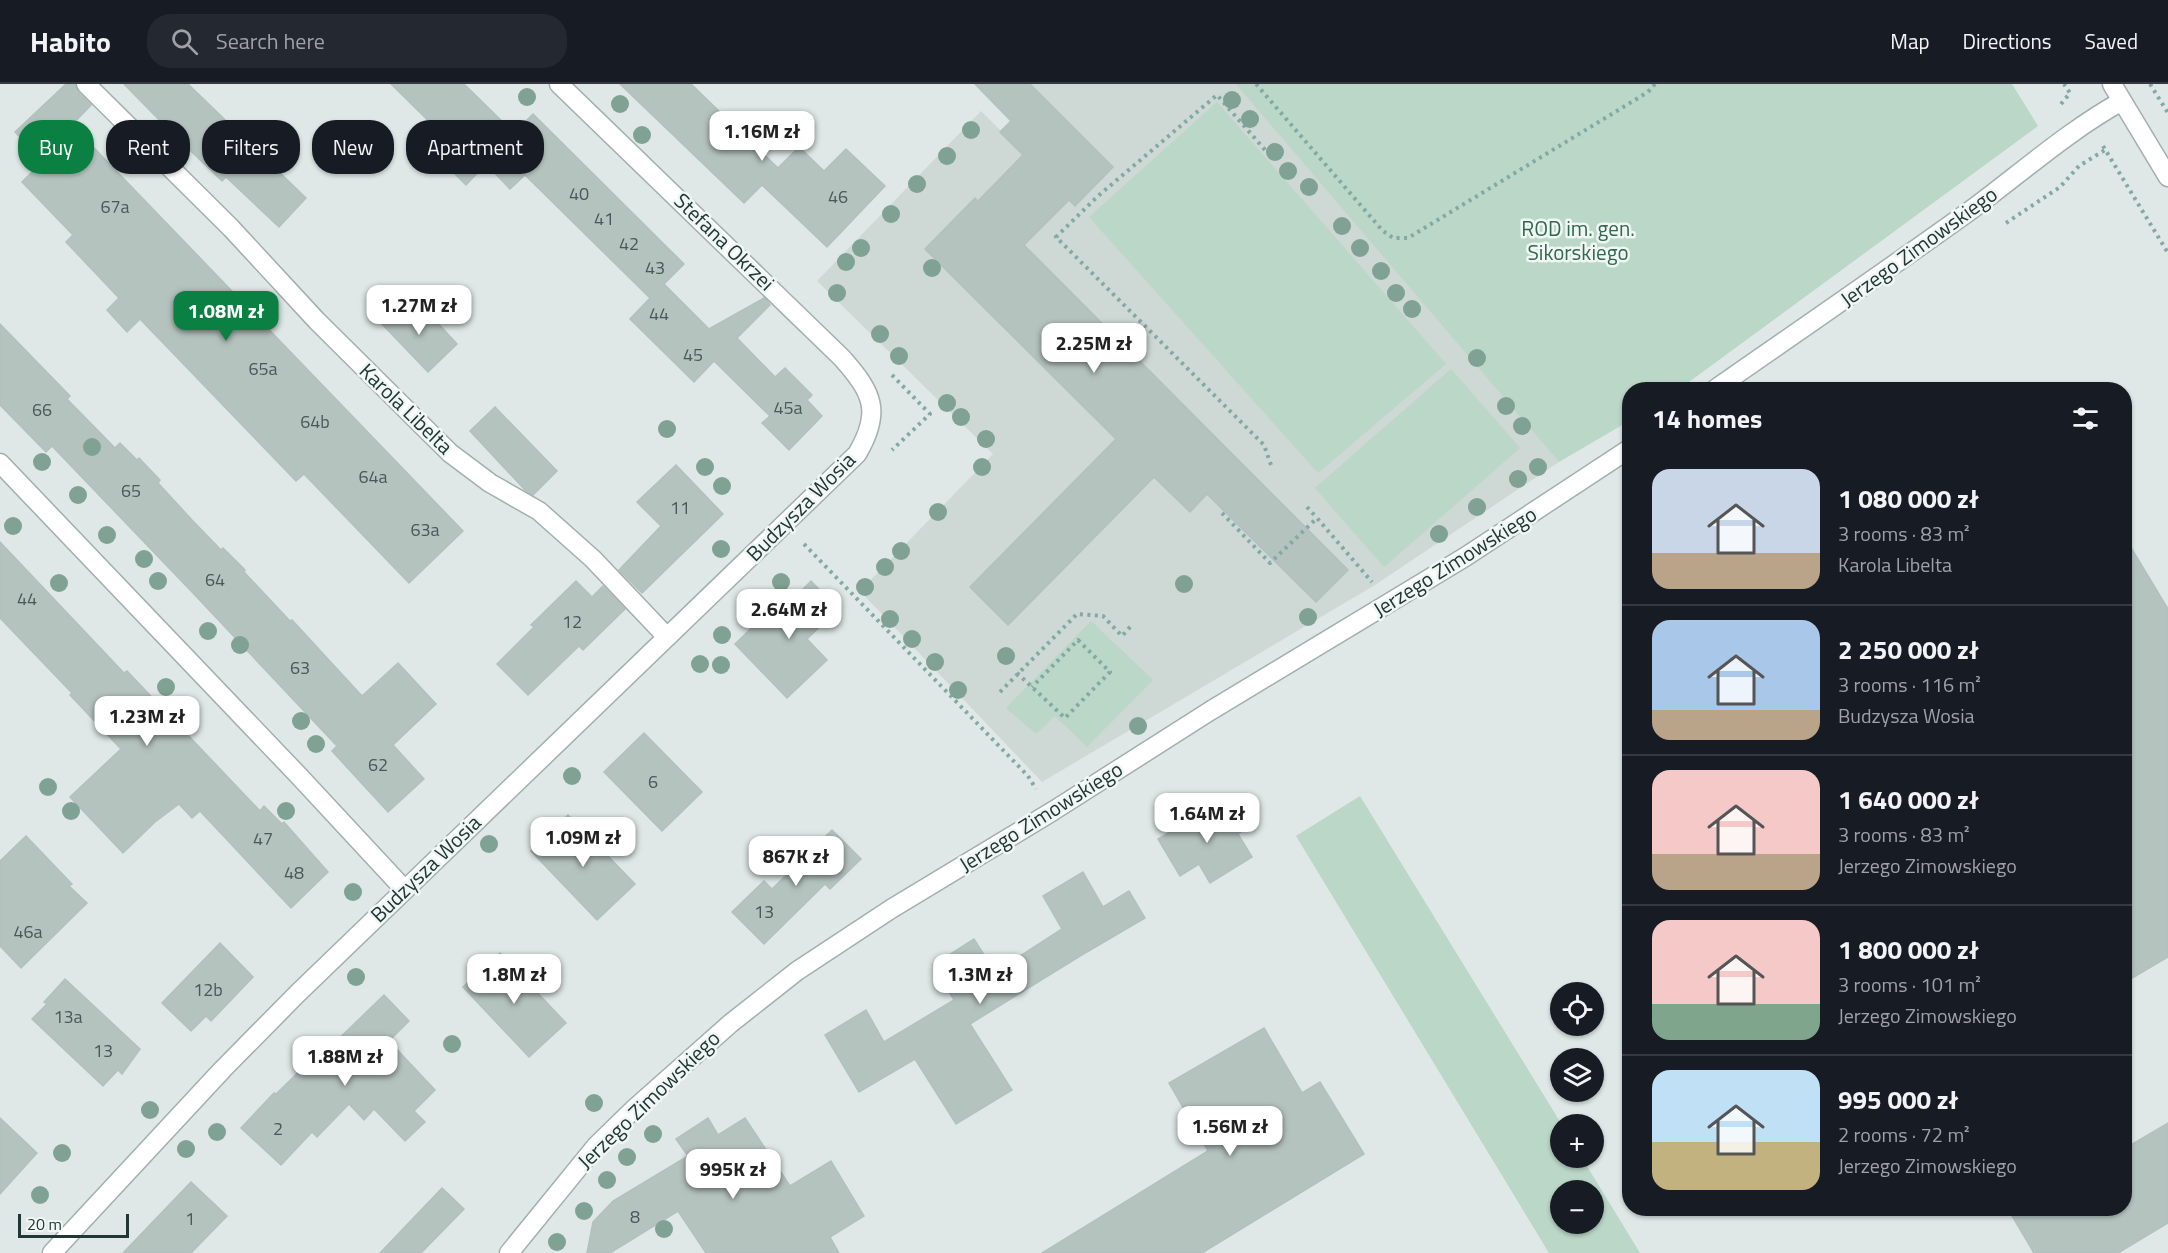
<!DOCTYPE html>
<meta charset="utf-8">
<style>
body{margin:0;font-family:"Titillium Web",sans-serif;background:#242831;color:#f1f3f6;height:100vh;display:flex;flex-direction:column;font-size:22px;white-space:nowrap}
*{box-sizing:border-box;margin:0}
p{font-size:20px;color:#9ea1a6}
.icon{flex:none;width:33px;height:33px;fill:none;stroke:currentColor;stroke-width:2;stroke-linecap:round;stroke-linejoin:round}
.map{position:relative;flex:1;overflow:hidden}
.details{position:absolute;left:1622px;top:298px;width:510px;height:834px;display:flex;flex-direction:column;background:#171b24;border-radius:24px;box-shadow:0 2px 4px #0004}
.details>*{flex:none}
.banner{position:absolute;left:18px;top:36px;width:570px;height:54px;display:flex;gap:12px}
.controls{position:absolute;left:1550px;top:898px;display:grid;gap:12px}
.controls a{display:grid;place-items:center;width:54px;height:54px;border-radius:50%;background:#171b24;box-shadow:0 2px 4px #0004;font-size:30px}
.scale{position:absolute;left:18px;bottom:15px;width:111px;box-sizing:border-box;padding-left:6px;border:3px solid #223635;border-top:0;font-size:16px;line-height:21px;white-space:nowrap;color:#223635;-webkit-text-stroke:4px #eff6f3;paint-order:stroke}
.price{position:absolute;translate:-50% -51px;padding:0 14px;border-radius:12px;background:#fff;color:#222;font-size:20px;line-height:39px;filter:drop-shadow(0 2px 3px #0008)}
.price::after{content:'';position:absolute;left:50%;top:36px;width:18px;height:14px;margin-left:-9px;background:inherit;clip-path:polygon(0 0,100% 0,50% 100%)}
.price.selected{background:#0b8043;color:#fff}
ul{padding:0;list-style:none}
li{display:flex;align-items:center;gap:18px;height:150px;padding:0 30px}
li+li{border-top:2px solid #363941}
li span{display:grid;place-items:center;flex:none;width:168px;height:120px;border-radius:18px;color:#555}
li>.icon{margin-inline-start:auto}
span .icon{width:72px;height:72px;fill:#fffc;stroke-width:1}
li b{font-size:26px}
h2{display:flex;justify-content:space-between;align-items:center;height:72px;padding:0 30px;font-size:26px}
.tag{padding:0 21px;border-radius:24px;background:#171b24;box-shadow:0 2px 4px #0004;font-size:21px;line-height:54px}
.tag.selected{background:#0b8043;color:#fff}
header{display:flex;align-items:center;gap:36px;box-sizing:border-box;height:84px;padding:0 30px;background:#171b24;border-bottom:2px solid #363941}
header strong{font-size:28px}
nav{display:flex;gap:33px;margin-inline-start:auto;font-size:21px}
.search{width:420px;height:54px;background:#242831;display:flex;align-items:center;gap:15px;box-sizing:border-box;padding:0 21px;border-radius:24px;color:#9ea1a6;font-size:22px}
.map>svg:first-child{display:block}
.built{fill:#ced8d5}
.green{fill:#bad7c7;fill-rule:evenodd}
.building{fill:#b5c3bf;stroke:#b2c1be;stroke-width:1.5}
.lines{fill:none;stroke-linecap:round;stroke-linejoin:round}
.minor-casing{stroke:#a3afad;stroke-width:21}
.path{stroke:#83a9a3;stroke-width:4;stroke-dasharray:3 4.5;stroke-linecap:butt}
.minor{stroke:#fff;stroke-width:18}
.tree{fill:#7fa294}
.labels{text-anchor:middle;stroke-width:5;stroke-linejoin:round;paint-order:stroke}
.number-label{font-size:18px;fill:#475958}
.park-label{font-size:21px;fill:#316850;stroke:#eff6f3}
.street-label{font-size:21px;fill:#223635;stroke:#eff6f3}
</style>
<header>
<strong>Habito</strong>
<div class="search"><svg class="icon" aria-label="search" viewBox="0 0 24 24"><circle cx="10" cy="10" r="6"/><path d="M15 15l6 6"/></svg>Search here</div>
<nav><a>Map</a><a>Directions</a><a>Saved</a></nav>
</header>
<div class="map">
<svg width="2168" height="1169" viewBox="0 0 2168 1169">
<rect width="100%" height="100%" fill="#dfe8e6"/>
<path class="built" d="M1027,0h210l59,67 263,311 -184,123 -333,197 -182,-191 133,-137 -176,-173 164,-170 20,20 36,-36z"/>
<g class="green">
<path d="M1236,0h776l26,42 -360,264h-49v31l-70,41z"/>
<path d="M1217,18l229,262 -128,109 -229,-256z"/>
<path d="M1451,285l69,79 -136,119 -69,-79z"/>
<path d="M1091,537l62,59 -66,67 -32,-31 -19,18 -30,-26z"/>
<path d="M1360,712l202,329h-2v33h22l58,95h-91l-253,-417zM1560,1107h33v33h-33z"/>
</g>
<g class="building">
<path d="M66,0h9l3,8 13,13 -19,20 391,406 -54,52 -105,-109 -8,7 -156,-162 -13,13 -20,-22 12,-12 -53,-56 7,-7 -51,-53 21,-21 -28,-29z"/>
<path d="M124,0h64l118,114 -27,29 -53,-50 -4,4 -52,-50z"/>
<path d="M391,0h73l50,49 19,-19 151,150 -20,20 45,45 55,-31 3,3 3,4 -33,33 38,39 10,-9 27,27 -5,5 15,16 -33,34 -27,-27 8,-7 -56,-55 -20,21 -64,-63 20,-21 -125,-123 -15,14 -24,-25 -20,21 -28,-28 14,-13z"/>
<path d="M620,0h71l87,84 21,-21 25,24 22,-22 39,37 -58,61 -65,-62 -18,18z"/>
<path d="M975,0h55l83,83 -38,39 -6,-6 -45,45 324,325 -32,32 -109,-108 -17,18 -36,-35 -146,148 -38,-38 146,-148 -191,-190 50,-51 3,3 45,-46 -23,-23 11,-11z"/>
<path d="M404,217l23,24 7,-6 23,25 -29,28 -47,-49z"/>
<path d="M0,240l70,72 -3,3 48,49 5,-5 17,17 2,-2 21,22 -2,3 34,37 29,30 2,-2 22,22 -1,2 46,49 2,-1 70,76 36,-33 38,41 -43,41 31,34 -36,33 -56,-61 5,-5 -145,-154 -140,-146 -6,6 -46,-47z"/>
<path d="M495,323l62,64 -24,24 -8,-5 -55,-59z"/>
<path d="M676,381l47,49 -81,79 -23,-23 42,-44 -24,-24z"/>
<path d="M2124,452l44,73v348l-44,26z"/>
<path d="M0,458l124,131 3,-2 133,140 4,-5 18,18 2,-2 44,50 -37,36 -91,-97 -8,7 -13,-14 -24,18 -32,31 -53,-56 51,-48 -51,-54 2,-2 -72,-75z"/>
<path d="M576,497l16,16 11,-11 22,23 -42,41 -4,-4 -51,49 -31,-31 37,-37 -3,-2z"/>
<path d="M811,497l27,28 -31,30 20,21 -40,38 -52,-54 40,-39 6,6z"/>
<path d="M644,649l58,59 -40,39 -58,-59z"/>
<path d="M1224,716l18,31 -4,3 14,23 -42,26 -11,-19 -19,12 -22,-37z"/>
<path d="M568,731l67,69 -38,36 -66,-69z"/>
<path d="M832,746l29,29 -31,30 -5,-5 -61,60 -32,-32 32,-31 8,8z"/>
<path d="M26,752l46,48 -3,2 18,17 -66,65 -21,-22v-85z"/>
<path d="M1083,788l20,35 26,-16 16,27 -65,38 -110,68 42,66 -56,34 -41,-65 -56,33 -34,-57 41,-25 18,32 70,-42 -21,-35 41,-26 21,33 67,-43 -19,-33z"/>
<path d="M220,859l33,34 -42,44 -5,-5 -15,15 -29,-28z"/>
<path d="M500,869l66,70 -37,34 -66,-70z"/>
<path d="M65,895l75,70 -18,25 -4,-4 -15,16 -71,-67 15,-15 -3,-2z"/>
<path d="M384,911l25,26 -20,20 46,49 -21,21 11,11 -20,19 -31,-32 -10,11 -15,-16 -32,33 -5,-5 -31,33 -40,-37 33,-35 2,1 42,-41 3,3z"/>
<path d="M1264,944l38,65 18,-11 44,72 -162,99h-160l166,-102 -39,-68z"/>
<path d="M0,1034l37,35 -37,41z"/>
<path d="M708,1034l10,17 27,-17 45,68 41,-25 33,55 -34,21 9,16h-133l-28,-42 -68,42h-23l6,-31 20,-21 75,-45 -12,-17z"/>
<path d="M2168,1039v100l-50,30h-84l-26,-44h116v-60z"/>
<path d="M191,1098l36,34 -36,37h-68z"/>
<path d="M442,1104l22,21 -43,44h-41z"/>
</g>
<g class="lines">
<defs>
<g id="minor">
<path d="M86,0l145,144 86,93 133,132 40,30 49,28 54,48 73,77"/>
<path d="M2112,0l56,93"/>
<path d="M1714,306c86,-60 172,-119 257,-180 50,-37 97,-79 151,-109"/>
<path d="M0,379l299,313 105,113"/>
<path d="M52,1169l171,-184 74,-75 560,-540c25,-42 16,-61 -15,-96l-283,-274"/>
<path d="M509,1169l87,-107 39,-38 96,-85 66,-52 94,-62 162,-98 157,-100 255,-154 164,-108"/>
</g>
</defs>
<use href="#minor" class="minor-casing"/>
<g class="path">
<path d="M1256,0l126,146 11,8h15l240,-146 7,-8"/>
<path d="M2150,0l18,29"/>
<path d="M2061,20l9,-11 -6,-9"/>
<path d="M2103,62l65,107"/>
<path d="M2006,139l54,-36 19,-21 26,-16"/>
<path d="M892,291l38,39 -38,36"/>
<path d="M1271,381l-7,-20 -208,-208 42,-41 119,-101 56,64"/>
<path d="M1307,423l10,11"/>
<path d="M1222,429l48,50 47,-45 55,64"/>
<path d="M804,460l224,232 8,13"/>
<path d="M1017,589l48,45 45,-46 -32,-32 -46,47"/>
<path d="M1000,608l77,-78 26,2 19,20 9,-10"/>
</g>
<use href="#minor" class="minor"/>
</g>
<g class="tree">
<circle cx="527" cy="13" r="9"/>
<circle cx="1232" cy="16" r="9"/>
<circle cx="620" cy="20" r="9"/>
<circle cx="1250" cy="35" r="9"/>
<circle cx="971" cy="46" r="9"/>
<circle cx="642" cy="51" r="9"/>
<circle cx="1275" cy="68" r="9"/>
<circle cx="947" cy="72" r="9"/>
<circle cx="1288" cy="87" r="9"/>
<circle cx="917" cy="100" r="9"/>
<circle cx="1309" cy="103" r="9"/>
<circle cx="891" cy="130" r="9"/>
<circle cx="1342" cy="142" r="9"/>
<circle cx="861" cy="164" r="9"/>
<circle cx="1360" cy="164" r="9"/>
<circle cx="846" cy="178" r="9"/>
<circle cx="932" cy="184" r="9"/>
<circle cx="1381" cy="187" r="9"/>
<circle cx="837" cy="209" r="9"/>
<circle cx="1396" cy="209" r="9"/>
<circle cx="1412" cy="225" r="9"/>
<circle cx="880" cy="250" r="9"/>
<circle cx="899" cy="272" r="9"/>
<circle cx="1477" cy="274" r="9"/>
<circle cx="947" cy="319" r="9"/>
<circle cx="1506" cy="322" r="9"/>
<circle cx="961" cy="333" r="9"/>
<circle cx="1522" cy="342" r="9"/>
<circle cx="667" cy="345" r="9"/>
<circle cx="986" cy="355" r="9"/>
<circle cx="92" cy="363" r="9"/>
<circle cx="42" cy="378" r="9"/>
<circle cx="705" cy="383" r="9"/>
<circle cx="982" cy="383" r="9"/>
<circle cx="1538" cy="383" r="9"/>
<circle cx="1518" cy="395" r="9"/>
<circle cx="722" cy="402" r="9"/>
<circle cx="78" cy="411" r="9"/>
<circle cx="1477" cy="423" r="9"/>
<circle cx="938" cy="428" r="9"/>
<circle cx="13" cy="442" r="9"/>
<circle cx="1439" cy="450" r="9"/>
<circle cx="107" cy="451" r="9"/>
<circle cx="721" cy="465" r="9"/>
<circle cx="901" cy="467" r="9"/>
<circle cx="144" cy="475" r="9"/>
<circle cx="885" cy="483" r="9"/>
<circle cx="158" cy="497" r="9"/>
<circle cx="781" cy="498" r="9"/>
<circle cx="59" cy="499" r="9"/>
<circle cx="1184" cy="500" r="9"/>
<circle cx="865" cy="503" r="9"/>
<circle cx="1308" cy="533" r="9"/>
<circle cx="890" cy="535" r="9"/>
<circle cx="208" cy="547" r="9"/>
<circle cx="722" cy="551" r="9"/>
<circle cx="912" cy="555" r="9"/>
<circle cx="240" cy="561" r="9"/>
<circle cx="1006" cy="572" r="9"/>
<circle cx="935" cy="578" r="9"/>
<circle cx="700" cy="580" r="9"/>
<circle cx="721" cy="581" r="9"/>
<circle cx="166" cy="603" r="9"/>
<circle cx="958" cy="606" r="9"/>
<circle cx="301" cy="637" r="9"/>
<circle cx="1138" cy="642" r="9"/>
<circle cx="316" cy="660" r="9"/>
<circle cx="572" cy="692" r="9"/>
<circle cx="48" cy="703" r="9"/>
<circle cx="71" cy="727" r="9"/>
<circle cx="286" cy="727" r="9"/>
<circle cx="489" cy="760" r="9"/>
<circle cx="353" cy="808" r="9"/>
<circle cx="356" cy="893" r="9"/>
<circle cx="452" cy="960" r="9"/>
<circle cx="594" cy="1019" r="9"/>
<circle cx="150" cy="1026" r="9"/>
<circle cx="217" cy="1048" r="9"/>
<circle cx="653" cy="1050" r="9"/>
<circle cx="186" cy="1065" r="9"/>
<circle cx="62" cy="1069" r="9"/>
<circle cx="627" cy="1073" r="9"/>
<circle cx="607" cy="1096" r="9"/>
<circle cx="40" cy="1111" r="9"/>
<circle cx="584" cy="1127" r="9"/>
<circle cx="664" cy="1145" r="9"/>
<circle cx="557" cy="1158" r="9"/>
</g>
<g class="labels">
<g class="number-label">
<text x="579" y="116">40</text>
<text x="838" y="119">46</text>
<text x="115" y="129">67a</text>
<text x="604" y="141">41</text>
<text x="629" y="166">42</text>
<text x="655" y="190">43</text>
<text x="659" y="236">44</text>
<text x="693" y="277">45</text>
<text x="263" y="291">65a</text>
<text x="788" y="330">45a</text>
<text x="42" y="332">66</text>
<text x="315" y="344">64b</text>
<text x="373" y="399">64a</text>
<text x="131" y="413">65</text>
<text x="680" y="430">11</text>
<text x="425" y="452">63a</text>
<text x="215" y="502">64</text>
<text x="27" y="521">44</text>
<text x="572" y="544">12</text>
<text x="300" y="590">63</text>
<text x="378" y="687">62</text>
<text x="653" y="704">6</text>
<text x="263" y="761">47</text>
<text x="294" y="795">48</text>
<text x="764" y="834">13</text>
<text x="28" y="854">46a</text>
<text x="208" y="912">12b</text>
<text x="68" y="939">13a</text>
<text x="103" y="973">13</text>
<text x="278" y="1051">2</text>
<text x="635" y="1139">8</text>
<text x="190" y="1141">1</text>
</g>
<g class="park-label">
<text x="1578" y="152">ROD im. gen.<tspan x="1578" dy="24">Sikorskiego</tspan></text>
</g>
<g class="street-label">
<text transform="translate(724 158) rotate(44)" y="7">Stefana Okrzei</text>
<text transform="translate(1919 163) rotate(-36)" y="7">Jerzego Zimowskiego</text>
<text transform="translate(406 325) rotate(44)" y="7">Karola Libelta</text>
<text transform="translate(801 423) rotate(-45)" y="7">Budzysza Wosia</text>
<text transform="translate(1455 478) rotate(-32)" y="7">Jerzego Zimowskiego</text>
<text transform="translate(1041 733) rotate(-32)" y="7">Jerzego Zimowskiego</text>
<text transform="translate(426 785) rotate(-44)" y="7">Budzysza Wosia</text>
<text transform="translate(649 1016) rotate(-44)" y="7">Jerzego Zimowskiego</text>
</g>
</g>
</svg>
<div class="controls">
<a><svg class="icon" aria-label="locate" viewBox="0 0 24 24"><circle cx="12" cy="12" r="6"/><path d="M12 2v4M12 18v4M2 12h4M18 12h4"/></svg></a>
<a><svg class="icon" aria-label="layers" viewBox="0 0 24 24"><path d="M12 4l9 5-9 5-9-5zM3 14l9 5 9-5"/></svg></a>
<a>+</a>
<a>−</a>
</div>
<div class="scale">20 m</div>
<b class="price" style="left:762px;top:78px">1.16M zł</b>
<b class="price" style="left:419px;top:252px">1.27M zł</b>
<b class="price selected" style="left:226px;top:258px">1.08M zł</b>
<b class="price" style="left:1094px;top:290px">2.25M zł</b>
<b class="price" style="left:789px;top:556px">2.64M zł</b>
<b class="price" style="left:147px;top:663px">1.23M zł</b>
<b class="price" style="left:1207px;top:760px">1.64M zł</b>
<b class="price" style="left:583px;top:784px">1.09M zł</b>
<b class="price" style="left:796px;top:803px">867K zł</b>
<b class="price" style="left:514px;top:921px">1.8M zł</b>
<b class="price" style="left:980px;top:921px">1.3M zł</b>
<b class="price" style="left:345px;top:1003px">1.88M zł</b>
<b class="price" style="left:1230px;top:1073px">1.56M zł</b>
<b class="price" style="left:733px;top:1116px">995K zł</b>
<div class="banner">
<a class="tag selected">Buy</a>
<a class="tag">Rent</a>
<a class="tag">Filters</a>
<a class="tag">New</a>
<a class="tag">Apartment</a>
</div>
<section class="details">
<h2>14 homes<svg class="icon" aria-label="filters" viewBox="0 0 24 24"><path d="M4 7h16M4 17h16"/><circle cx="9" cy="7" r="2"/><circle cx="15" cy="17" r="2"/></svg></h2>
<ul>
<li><span style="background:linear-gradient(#c9d6e8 70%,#b9a48a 0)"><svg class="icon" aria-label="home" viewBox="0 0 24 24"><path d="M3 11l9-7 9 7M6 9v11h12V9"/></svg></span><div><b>1 080 000 zł</b><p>3 rooms · 83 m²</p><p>Karola Libelta</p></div></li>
<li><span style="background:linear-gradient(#a9c7e8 75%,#b9a48a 0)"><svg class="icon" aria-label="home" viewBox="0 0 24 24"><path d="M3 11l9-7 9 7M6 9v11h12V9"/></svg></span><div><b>2 250 000 zł</b><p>3 rooms · 116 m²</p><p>Budzysza Wosia</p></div></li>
<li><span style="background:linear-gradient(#f6c9c9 70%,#b9a48a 0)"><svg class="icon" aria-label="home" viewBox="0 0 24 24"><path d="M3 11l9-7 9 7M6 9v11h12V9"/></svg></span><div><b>1 640 000 zł</b><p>3 rooms · 83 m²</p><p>Jerzego Zimowskiego</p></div></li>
<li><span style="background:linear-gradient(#f6c9c9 70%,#7fa58c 0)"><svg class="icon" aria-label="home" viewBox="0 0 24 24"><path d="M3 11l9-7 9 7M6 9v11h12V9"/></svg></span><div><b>1 800 000 zł</b><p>3 rooms · 101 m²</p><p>Jerzego Zimowskiego</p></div></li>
<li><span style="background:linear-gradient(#bfe0f5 60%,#c2b280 0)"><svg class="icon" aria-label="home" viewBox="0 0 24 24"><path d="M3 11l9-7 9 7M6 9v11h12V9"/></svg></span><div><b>995 000 zł</b><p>2 rooms · 72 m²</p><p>Jerzego Zimowskiego</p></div></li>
</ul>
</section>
</div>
